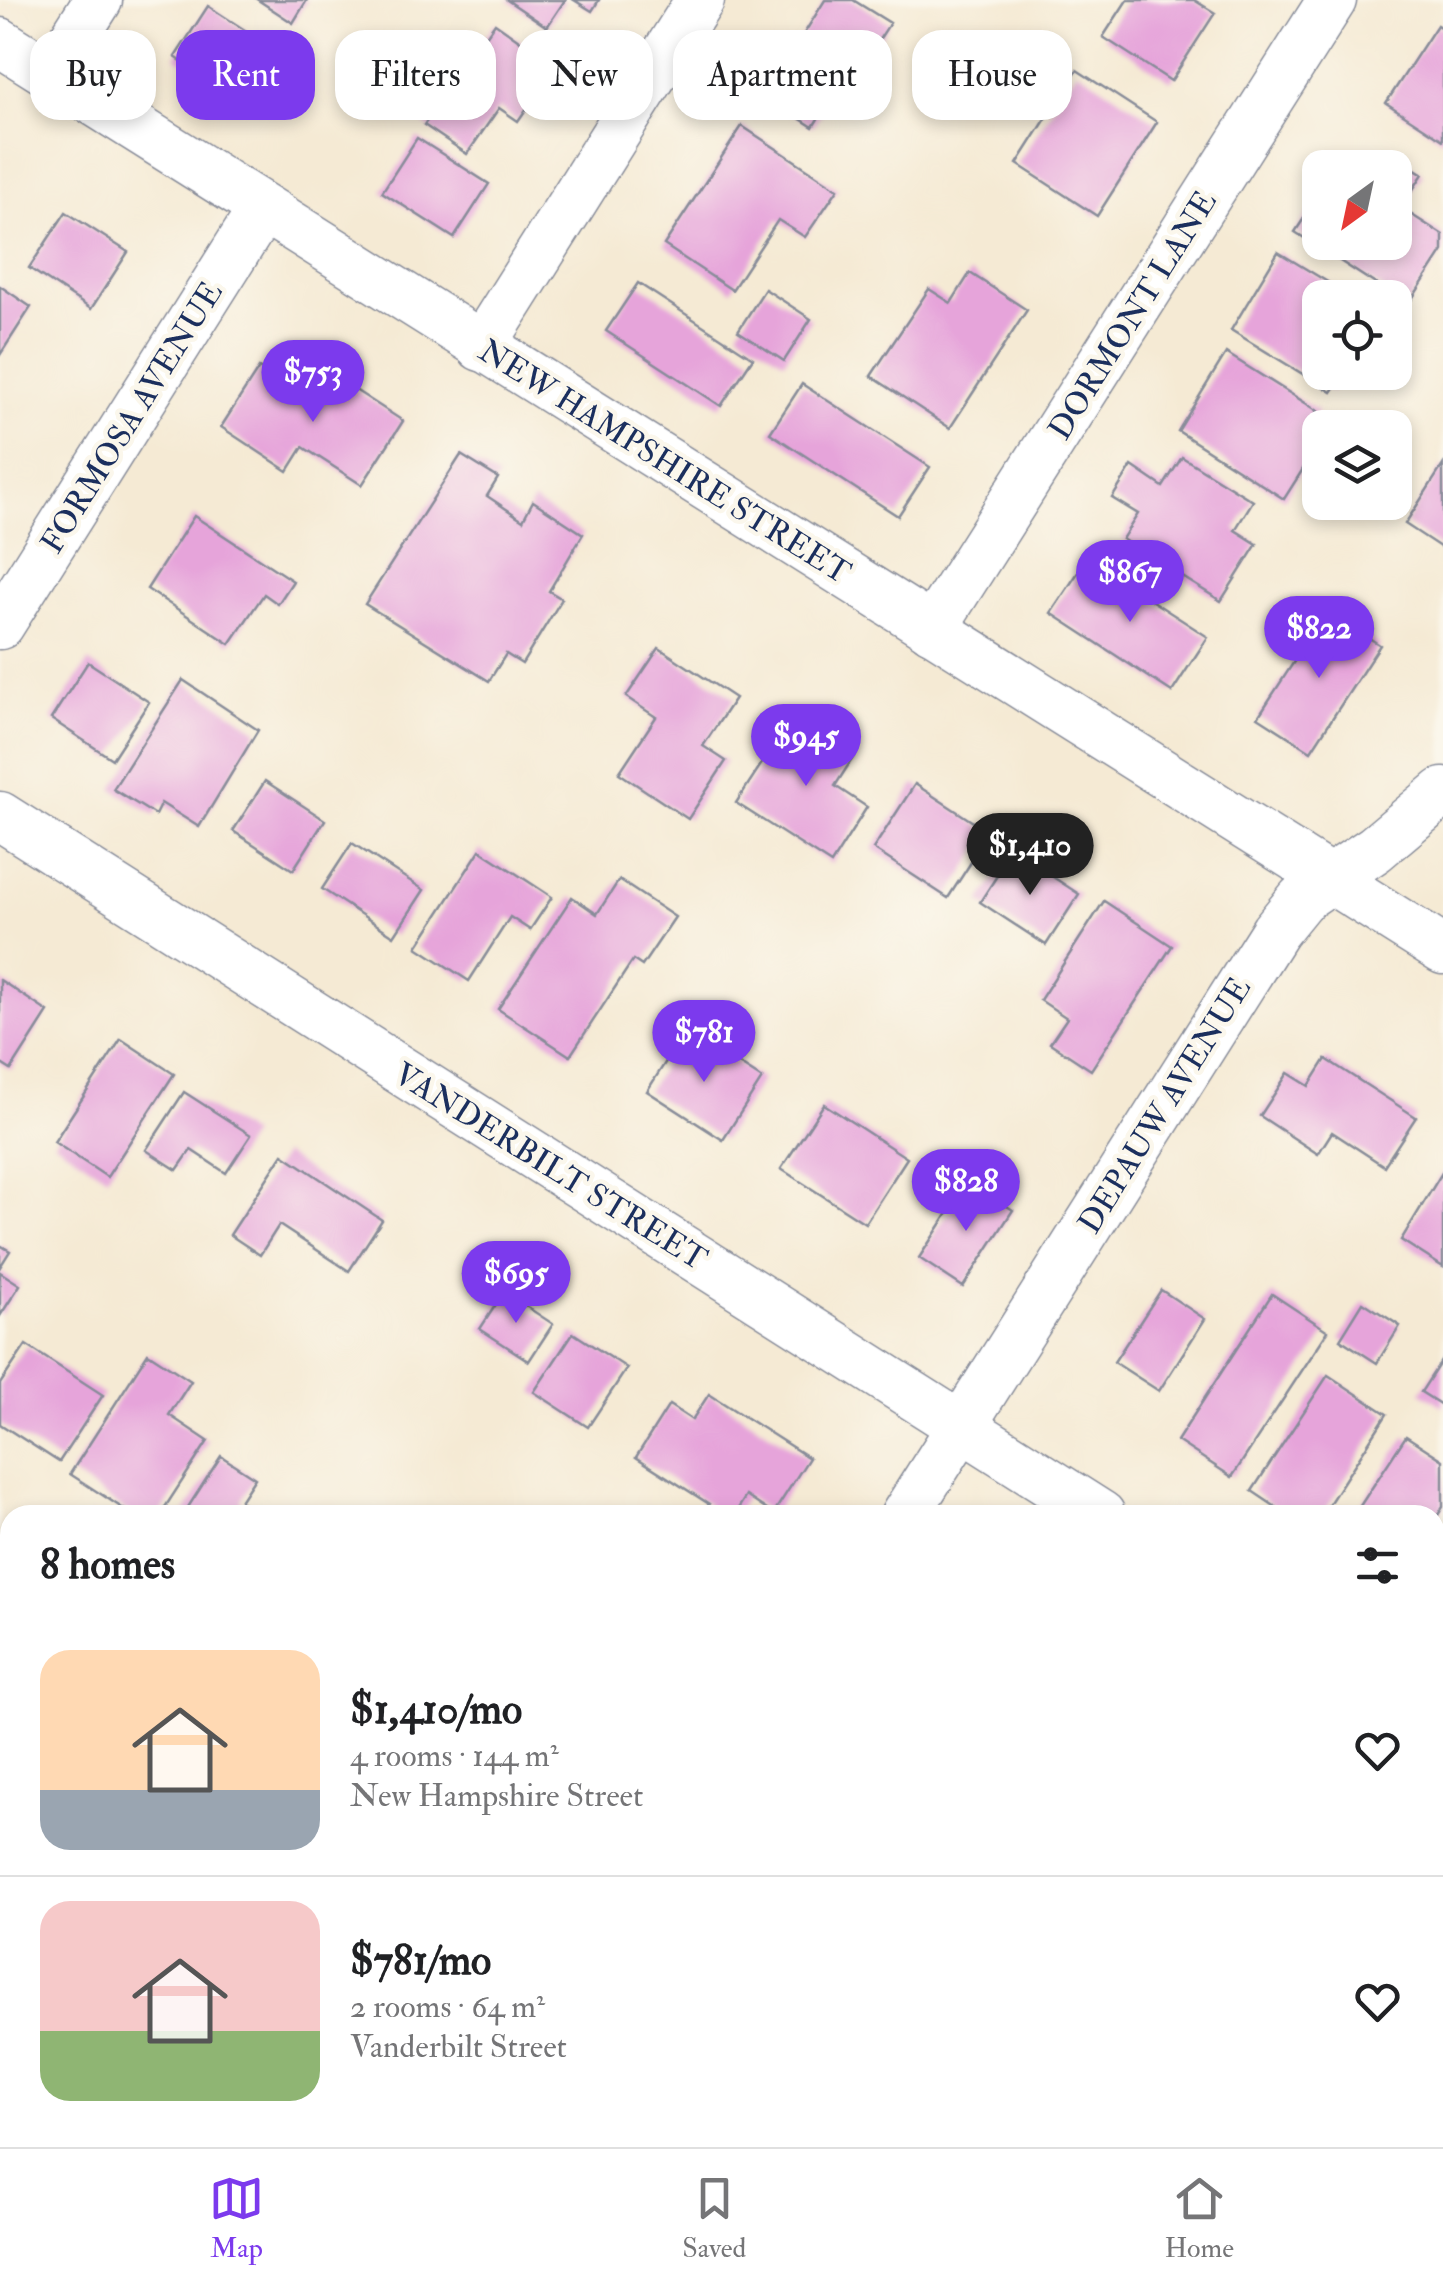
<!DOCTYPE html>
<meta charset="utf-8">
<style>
body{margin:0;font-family:"IM FELL Double Pica",serif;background:#f6f6f6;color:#202124;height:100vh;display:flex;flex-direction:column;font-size:38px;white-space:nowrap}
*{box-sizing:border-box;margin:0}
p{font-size:32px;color:#757577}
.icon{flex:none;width:55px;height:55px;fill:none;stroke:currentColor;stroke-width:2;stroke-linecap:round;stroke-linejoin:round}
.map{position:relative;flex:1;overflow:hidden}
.drawer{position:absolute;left:0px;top:1505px;width:1445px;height:642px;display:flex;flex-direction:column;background:#fff;border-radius:30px 30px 0 0;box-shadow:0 5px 15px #0003}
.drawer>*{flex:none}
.banner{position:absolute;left:30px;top:30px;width:1385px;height:90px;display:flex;gap:20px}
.needle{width:65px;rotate:213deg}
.controls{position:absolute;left:1302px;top:150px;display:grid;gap:20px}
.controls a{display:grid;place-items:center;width:110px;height:110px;border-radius:20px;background:#fff;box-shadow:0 5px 15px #0003;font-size:50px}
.price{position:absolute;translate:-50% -85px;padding:0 22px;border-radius:35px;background:#7c3aed;color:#fff;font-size:32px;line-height:65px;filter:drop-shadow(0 2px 5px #0008)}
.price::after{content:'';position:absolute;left:50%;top:60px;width:30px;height:22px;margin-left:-15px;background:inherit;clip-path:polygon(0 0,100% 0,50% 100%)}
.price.selected{background:#222;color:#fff}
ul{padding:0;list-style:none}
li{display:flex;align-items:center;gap:30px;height:250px;padding:0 40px}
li+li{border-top:2px solid #e0e0e0}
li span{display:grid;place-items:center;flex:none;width:280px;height:200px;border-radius:30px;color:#555}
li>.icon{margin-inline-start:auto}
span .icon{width:120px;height:120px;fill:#fffc;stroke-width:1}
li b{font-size:42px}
h2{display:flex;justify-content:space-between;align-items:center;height:120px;padding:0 40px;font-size:42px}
.tag{padding:0 35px;border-radius:30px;background:#fff;box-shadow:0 5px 15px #0003;font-size:35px;line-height:90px}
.tag.selected{background:#7c3aed;color:#fff}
.menu{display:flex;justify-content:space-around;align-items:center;height:140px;border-top:2px solid #e0e0e0;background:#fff;font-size:28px;color:#757577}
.menu a{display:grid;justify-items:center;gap:5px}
.menu .selected{color:#7c3aed}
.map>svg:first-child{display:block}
.building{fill:#e6a4da}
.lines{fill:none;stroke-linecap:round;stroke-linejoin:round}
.minor-casing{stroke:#888c99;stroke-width:51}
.minor{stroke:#fff;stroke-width:48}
.labels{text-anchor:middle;stroke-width:9;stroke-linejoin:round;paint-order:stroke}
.street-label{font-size:32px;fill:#1b2f5e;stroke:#fbf7ec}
</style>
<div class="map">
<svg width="1443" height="2147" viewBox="0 0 1443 2147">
<rect width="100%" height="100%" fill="#fbf7ec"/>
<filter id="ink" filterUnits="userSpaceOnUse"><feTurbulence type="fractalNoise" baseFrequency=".01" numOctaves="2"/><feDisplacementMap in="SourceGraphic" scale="20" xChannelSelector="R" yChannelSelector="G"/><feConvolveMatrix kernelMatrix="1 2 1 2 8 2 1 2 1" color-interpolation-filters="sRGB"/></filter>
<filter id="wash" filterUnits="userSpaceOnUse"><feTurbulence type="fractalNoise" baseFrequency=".0048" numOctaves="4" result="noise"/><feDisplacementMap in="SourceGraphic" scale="40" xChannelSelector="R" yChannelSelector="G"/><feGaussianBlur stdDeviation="2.25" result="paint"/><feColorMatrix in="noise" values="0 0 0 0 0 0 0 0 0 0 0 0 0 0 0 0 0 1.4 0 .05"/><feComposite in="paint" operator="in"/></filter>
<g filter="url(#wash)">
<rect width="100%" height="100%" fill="#f5ead4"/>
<g id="blocks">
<g class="building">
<path d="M258,0h49l-14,23z"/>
<path d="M507,0h58l-18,27z"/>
<path d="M574,0h25l-7,11z"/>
<path d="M825,0h28l37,23 -40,61 -8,-5 -29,48 -48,-31z"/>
<path d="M1127,0h67l21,13 -44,68 -68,-44z"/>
<path d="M208,6l83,54 -33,51 -83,-54z"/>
<path d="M495,23l61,43 -38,55 -19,-13 -32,46 -43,-29z"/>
<path d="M1437,25l6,4v111l-57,-37z"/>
<path d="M1077,70l80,52 -60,94 -80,-52z"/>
<path d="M742,126l96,63 -33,48 -27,-17 -46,70 -68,-45z"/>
<path d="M417,138l72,46 -35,54 -72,-46z"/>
<path d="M1385,150l38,24 -22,34 42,27v16l-35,54 -113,-73 25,-38v48h75v-74h-21z"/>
<path d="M66,212l62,40 -37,57 -62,-41z"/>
<path d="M1278,252l76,46h-34v74h26l-14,20 -101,-62z"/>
<path d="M970,273l57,37 -77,118 -79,-52 58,-87 22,14z"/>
<path d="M638,283l115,75 -32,48 -115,-75z"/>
<path d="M0,286l31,21 -31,48z"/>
<path d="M765,289l46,30 -27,42 -46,-30z"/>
<path d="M1226,353l92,58 -15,26 14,10 -33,52 -106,-68z"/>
<path d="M259,368l52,34 18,-29 74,48 -41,64 -59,-38 -15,24 -67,-44z"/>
<path d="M802,384l128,83 -32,49 -128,-83z"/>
<path d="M461,455l37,23 -11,18 36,24 10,-19 50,33 -34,57 13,8 -40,65 -16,-10 -17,27 -124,-77z"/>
<path d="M1182,457l71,44 -18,29 22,14 -36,57 -99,-62 16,-25 -26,-16 20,-32 31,21z"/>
<path d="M1443,465v84l-38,-25z"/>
<path d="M194,516l99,65 -15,23 -14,-10 -34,50 -83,-55z"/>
<path d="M1087,559l121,78 -36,55 -121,-79z"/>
<path d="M1327,611l53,34 -69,106 -53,-34z"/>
<path d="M659,648l76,50 -32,48 23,15 -38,58 -69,-46 37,-56 -30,-20z"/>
<path d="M88,662l61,40 -37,57 -61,-40z"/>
<path d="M183,680l75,50 -59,97 -38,-24 -6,12 -42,-26z"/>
<path d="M796,711l62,39 -23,36 32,21 -36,57 -95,-61z"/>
<path d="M265,781l60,39 -32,50 -60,-39z"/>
<path d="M915,784l75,49 -42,65 -75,-49z"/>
<path d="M352,843l72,47 -30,46 -72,-47z"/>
<path d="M480,850l72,47 -22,33 -20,-13 -41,64 -52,-34z"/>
<path d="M1013,851l66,43 -33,51 -66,-43z"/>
<path d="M619,880l56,37 -33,49 -9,-6 -63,96 -72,-47 74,-112 25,17z"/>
<path d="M1104,901l68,45 -81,124 -41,-27 17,-25 -27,-18z"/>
<path d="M0,980l48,32 -37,58 -11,-7z"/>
<path d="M686,1030l76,49 -39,61 -76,-49z"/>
<path d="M121,1039l53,35 -67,103 -53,-35z"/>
<path d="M1326,1059l90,58 -32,49 -52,-34 -14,22 -58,-38 28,-43 21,13z"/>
<path d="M184,1092l67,43 -25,38 -35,-23 -14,20 -31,-20z"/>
<path d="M824,1104l83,54 -42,65 -84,-54z"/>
<path d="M283,1154l99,66 -33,51 -70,-46 -19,30 -30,-20z"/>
<path d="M1443,1171v96l-42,-27z"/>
<path d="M969,1181l44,29 -50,77 -44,-29z"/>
<path d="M0,1245l10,6 -10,16z"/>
<path d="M0,1272l20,13 -20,31z"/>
<path d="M1161,1290l44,29 -46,72 -45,-29z"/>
<path d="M504,1292l49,32 -24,37 -49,-32z"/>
<path d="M1272,1294l56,37 -96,146 -55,-36z"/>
<path d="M1363,1302l37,24 -23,37 -37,-24z"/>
<path d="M573,1333l54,35 -39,59 -54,-35z"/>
<path d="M26,1345l77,50 -44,67 -59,-38v-40z"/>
<path d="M148,1353l43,28 -22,34 39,26 -48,74h-27l-63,-41z"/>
<path d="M1443,1358v48l-22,-14z"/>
<path d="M1328,1375l59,39 -65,101h-34l-36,-24z"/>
<path d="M709,1394l100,64 -36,56 -27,-18 -12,19h-32l7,-11 -73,-47 33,-52 23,15z"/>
<path d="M1406,1436l37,24v47l-5,8h-84z"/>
<path d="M221,1456l34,22 -15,23 22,14h-79z"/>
<path d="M1443,1549v47l-8,-5v-30z"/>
<path d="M0,1698l10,6v60l-10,15z"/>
<path d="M10,1794v77l-10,-7v-55z"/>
<path d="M1435,1837l8,5v45l-8,13z"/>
<path d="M0,2027l10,6v68l-10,-6z"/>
<path d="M16,2138l15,9h-22z"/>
<path d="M614,2138h79l-6,9h-79z"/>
<path d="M1092,2138h75l-6,9h-54z"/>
<path d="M1196,2138h35l15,9h-57z"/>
</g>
</g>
</g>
<g filter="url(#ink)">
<use href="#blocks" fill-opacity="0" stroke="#888c99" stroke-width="2.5"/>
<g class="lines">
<defs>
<g id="minor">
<path d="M0,42l1443,908"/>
<path d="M51,74l47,-74"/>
<path d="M481,347l219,-347"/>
<path d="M0,625l263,-417"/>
<path d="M932,629l400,-629"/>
<path d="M0,816l1101,699"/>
<path d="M905,1515l370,-584 26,-32 74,-50 68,-57"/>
<path d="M0,1579l10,6"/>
<path d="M1435,1725l8,5"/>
<path d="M880,2138l15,9"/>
<path d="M509,2147l6,-9"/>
</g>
</defs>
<use href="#minor" class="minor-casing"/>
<use href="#minor" class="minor"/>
</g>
</g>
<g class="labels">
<g class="street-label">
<text transform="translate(1132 315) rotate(-58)" y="11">DORMONT LANE</text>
<text transform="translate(131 417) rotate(-58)" y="11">FORMOSA AVENUE</text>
<text transform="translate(665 461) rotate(32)" y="11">NEW HAMPSHIRE STREET</text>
<text transform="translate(1164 1105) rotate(-58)" y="11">DEPAUW AVENUE</text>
<text transform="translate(551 1166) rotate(32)" y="11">VANDERBILT STREET</text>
</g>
</g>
</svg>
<div class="controls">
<a><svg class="needle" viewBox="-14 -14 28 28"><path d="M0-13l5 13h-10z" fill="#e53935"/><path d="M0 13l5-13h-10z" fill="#757577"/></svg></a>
<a><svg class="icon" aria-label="locate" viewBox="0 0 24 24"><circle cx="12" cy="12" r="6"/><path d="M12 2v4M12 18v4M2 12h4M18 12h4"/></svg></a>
<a><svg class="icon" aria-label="layers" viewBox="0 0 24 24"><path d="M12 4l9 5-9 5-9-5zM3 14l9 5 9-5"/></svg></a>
</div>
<b class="price" style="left:313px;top:425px">$753</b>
<b class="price" style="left:1130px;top:625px">$867</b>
<b class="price" style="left:1319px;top:681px">$822</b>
<b class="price" style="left:806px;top:789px">$945</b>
<b class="price selected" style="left:1030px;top:898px">$1,410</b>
<b class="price" style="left:704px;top:1085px">$781</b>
<b class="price" style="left:966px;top:1234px">$828</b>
<b class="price" style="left:516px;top:1326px">$695</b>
<div class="banner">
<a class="tag">Buy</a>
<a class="tag selected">Rent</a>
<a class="tag">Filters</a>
<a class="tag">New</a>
<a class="tag">Apartment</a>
<a class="tag">House</a>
</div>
<section class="drawer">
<h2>8 homes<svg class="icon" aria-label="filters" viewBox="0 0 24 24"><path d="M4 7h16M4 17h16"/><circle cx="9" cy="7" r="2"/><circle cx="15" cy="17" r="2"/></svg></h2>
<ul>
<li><span style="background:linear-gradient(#ffd9b3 70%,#9aa5b1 0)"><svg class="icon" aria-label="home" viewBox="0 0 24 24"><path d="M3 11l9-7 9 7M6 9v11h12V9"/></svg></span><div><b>$1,410/mo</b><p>4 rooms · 144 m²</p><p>New Hampshire Street</p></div><svg class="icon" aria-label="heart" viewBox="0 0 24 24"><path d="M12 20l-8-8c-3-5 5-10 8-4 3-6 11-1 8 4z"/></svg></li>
<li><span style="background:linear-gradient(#f6c9c9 65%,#8fb573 0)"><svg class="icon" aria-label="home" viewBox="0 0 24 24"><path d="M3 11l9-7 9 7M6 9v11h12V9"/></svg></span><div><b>$781/mo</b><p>2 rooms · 64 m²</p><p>Vanderbilt Street</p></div><svg class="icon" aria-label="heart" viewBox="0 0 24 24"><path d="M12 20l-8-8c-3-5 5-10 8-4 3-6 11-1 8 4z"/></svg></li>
</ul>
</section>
</div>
<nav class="menu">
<a class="selected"><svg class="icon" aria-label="map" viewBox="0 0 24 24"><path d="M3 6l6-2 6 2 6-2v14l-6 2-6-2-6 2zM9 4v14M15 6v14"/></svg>Map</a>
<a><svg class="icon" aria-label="saved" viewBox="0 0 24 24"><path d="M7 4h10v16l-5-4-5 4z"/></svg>Saved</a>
<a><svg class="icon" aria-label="home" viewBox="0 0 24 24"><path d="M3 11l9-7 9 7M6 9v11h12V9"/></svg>Home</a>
</nav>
